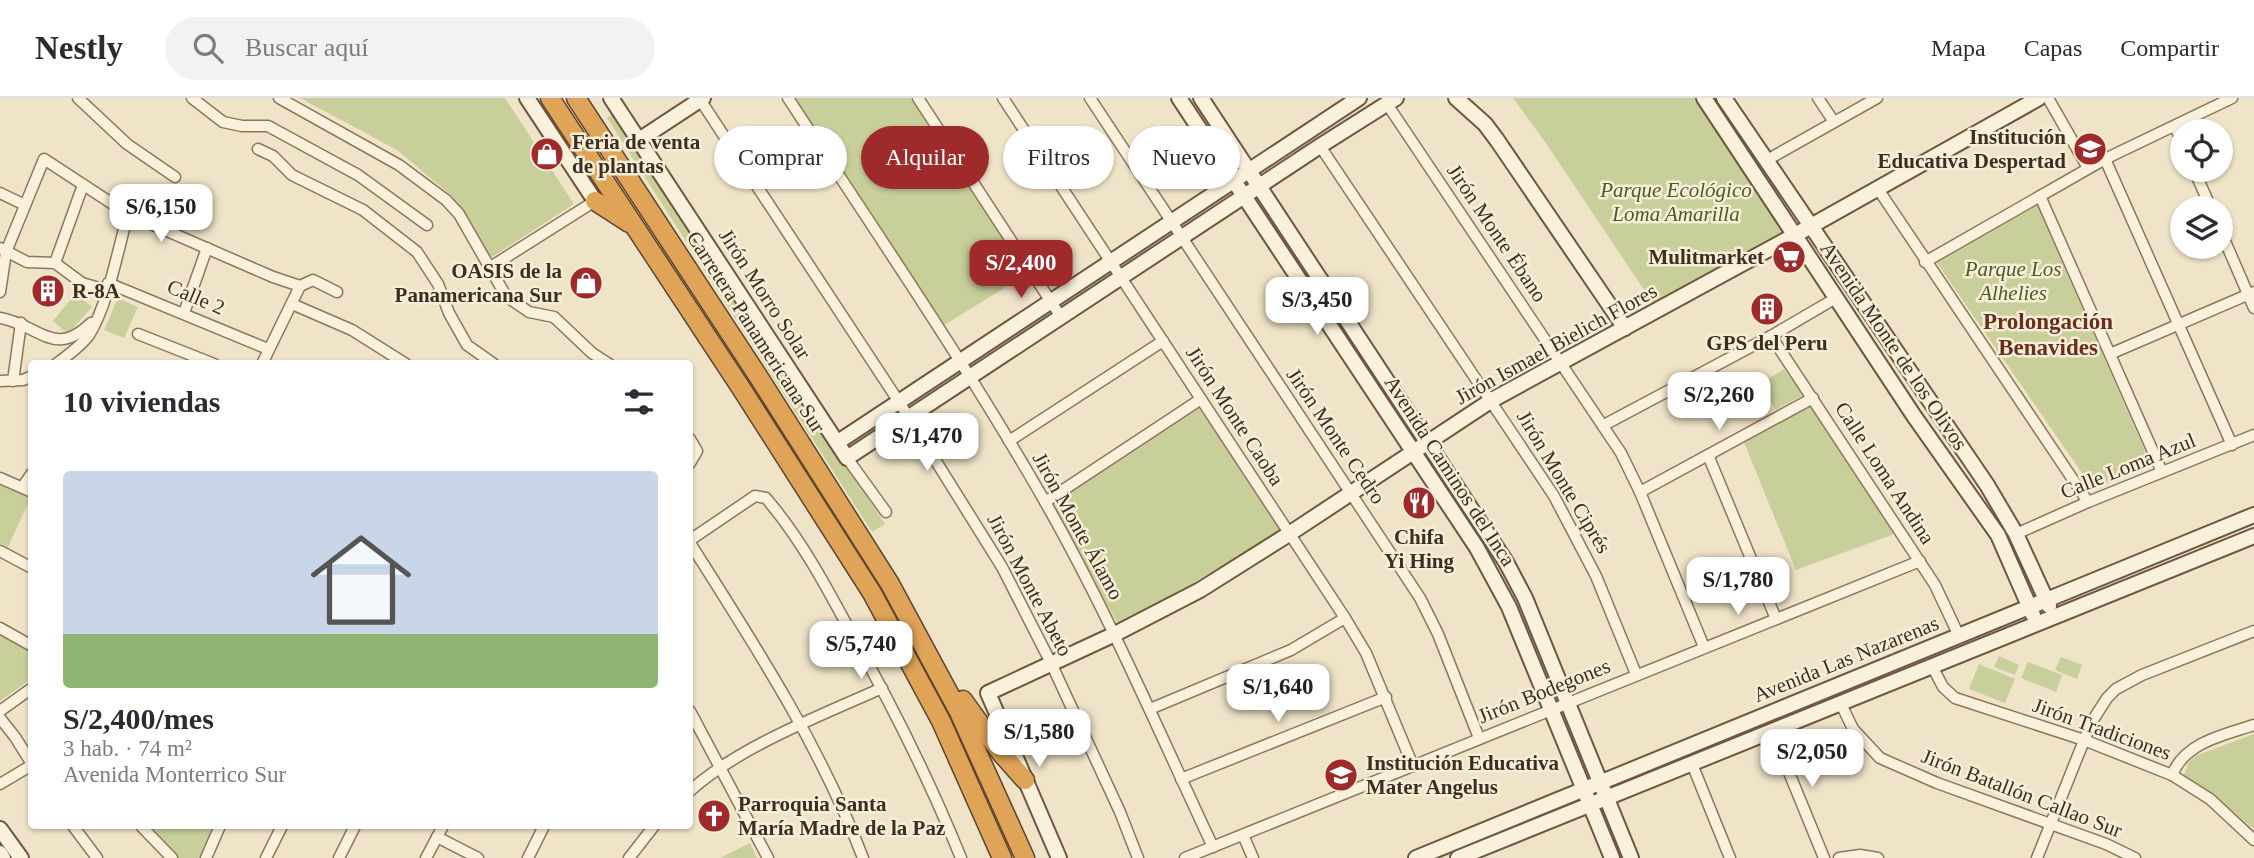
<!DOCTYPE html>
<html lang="es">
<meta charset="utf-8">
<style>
body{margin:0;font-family:"Times New Roman",serif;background:#f2f2f3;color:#2b2b33;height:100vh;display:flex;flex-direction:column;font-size:26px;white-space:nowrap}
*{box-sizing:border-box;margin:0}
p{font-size:23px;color:#7c7c81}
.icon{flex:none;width:38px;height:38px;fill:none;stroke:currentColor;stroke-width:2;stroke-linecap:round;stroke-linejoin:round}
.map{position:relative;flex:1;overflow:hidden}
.sheet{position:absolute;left:28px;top:262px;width:665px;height:469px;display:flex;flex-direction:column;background:#fff;border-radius:7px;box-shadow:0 2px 5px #0004}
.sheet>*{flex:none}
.top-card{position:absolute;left:714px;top:28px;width:665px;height:63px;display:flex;gap:14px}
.tools{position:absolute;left:2170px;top:21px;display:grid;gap:14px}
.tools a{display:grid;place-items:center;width:63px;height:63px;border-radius:50%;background:#fff;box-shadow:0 2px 5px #0004;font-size:35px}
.price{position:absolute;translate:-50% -60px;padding:0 16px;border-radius:14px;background:#fff;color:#222;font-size:23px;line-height:46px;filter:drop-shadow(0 2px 4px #0008)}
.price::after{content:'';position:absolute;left:50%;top:42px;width:21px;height:16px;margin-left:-10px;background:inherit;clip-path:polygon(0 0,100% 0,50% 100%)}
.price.current{background:#9e2a2b;color:#fff}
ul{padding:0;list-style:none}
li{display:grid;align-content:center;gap:14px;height:371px;padding:0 35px}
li+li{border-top:2px solid #e1e1e2}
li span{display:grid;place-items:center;height:217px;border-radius:7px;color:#555}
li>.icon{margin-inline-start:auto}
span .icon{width:126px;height:126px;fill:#fffc;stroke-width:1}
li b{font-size:30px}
h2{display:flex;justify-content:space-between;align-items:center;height:84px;padding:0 35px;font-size:30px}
.chip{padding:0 24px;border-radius:32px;background:#fff;box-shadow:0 2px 5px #0004;font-size:24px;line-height:63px}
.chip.current{background:#9e2a2b;color:#fff}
header{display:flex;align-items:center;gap:42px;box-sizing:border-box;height:98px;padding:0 35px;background:#fff;border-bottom:2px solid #e1e1e2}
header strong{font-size:33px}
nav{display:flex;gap:38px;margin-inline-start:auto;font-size:24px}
.search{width:490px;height:63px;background:#f2f2f3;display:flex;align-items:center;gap:18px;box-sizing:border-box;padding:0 24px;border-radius:38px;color:#7c7c81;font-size:26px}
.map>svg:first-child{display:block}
.green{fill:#c9cf9b}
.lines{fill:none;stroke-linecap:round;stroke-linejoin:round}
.street-casing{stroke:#8d765c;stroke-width:13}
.secondary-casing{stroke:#6f573f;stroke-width:18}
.highway-casing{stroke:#5b4430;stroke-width:21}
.street{stroke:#faf1dc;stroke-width:10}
.secondary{stroke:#faf1dc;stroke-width:14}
.highway{stroke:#e0a458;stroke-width:18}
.labels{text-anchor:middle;stroke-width:5;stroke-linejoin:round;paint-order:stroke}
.poi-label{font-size:21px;font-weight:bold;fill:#3d2e20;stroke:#f7eed8;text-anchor:start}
.park-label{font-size:21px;font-style:italic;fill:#4d5a26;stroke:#f7eed8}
.street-label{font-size:21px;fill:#3d2e20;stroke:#f7eed8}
.neighbourhood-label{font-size:23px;font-weight:bold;fill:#6b2e1e;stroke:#f7eed8}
</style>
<header>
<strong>Nestly</strong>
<div class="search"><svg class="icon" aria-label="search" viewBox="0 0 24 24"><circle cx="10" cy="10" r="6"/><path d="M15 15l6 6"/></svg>Buscar aquí</div>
<nav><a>Mapa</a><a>Capas</a><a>Compartir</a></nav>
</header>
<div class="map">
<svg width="2254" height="760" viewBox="0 0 2254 760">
<rect width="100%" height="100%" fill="#f0e4c8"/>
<g class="green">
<path d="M300,0h205l69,106 -82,53 -5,-1 -34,-59 -56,-47z"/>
<path d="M793,0h118l116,176 -86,53z"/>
<path d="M1513,0h183l93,137 -132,74 -114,-170z"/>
<path d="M614,15l271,411 -13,8 -265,-414z"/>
<path d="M2037,107l114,260 -58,24 -156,-226z"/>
<path d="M76,195l16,14 -24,27 -15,-13z"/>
<path d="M118,200l20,9 -14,31 -20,-8z"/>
<path d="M1784,271l19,26 -28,15 -14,-27z"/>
<path d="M1812,305l85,130 -101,37 -53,-130z"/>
<path d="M1199,310l83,123 -163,95 -68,-123z"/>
<path d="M0,385l31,14 -23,50 -8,-4z"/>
<path d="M0,537l32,17 -1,27 -31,22z"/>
<path d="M1999,558l20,9 -4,10 -21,-8z"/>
<path d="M2061,559l21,8 -5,14 -22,-9z"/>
<path d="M2028,564l34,13 -6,17 -35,-14z"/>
<path d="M1979,566l36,15 -10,24 -36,-14z"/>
<path d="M2254,636v95l-36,-30 -35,-22 6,-15 6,-6z"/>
<path d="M1572,701v6l-130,53h-16z"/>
<path d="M146,728h70l-15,32h-24z"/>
<path d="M750,745l7,15h-37z"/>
</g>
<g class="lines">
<defs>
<g id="street">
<path d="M78,0l49,46 48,33"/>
<path d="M192,0l31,24 19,4h26l90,49 69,50"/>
<path d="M279,0l120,67 47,35 13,14 47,82 23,16 25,5 38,36 17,11"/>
<path d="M699,0l200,304 103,165 49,96 69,149 18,46"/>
<path d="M788,0c87,133 177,264 256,402 64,112 114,230 169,347"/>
<path d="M918,0l143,219"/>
<path d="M1003,0l342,520 21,35 47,113"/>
<path d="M1090,0l330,500 18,36 41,104"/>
<path d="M1818,0l16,24"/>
<path d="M2048,0l40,70"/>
<path d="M1387,6l234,349 19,39 64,155"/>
<path d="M2175,28l7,17"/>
<path d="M1320,48l234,350 42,80 40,98"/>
<path d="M258,51l15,7 19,19 71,35 54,42 21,32 11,29 18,32 27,19"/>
<path d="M2105,61l127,286"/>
<path d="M1767,62l110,-62"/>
<path d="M2194,72l17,38"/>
<path d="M1878,91l210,313"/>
<path d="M0,95l25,12"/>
<path d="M2040,98l122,276"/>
<path d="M2221,134l33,76"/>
<path d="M0,150l27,14 28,1 27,20 24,7"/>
<path d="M1925,164l180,-103 127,-61"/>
<path d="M55,165l28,-78"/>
<path d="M489,170l106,-67"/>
<path d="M108,185l160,66"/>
<path d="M0,194l6,-40 38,-93 84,55 145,63 27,9"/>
<path d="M292,206l60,26 54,34"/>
<path d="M184,215l23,-65"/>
<path d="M0,220c40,7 54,41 91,5"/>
<path d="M138,236l76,30"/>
<path d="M1771,238l164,249 24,51"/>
<path d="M2110,256l144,-62"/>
<path d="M56,266c11,-8 24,-17 33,-29 19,-30 29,-86 39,-121"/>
<path d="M262,266l38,-78 13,-6 24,12"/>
<path d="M0,283l23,-1 9,-4"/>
<path d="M13,283l8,-58"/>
<path d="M1604,327l167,-89 65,-38"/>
<path d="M690,341l7,12 -7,12"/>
<path d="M1009,343l154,-100"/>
<path d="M1708,357l68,164"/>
<path d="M847,360l39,54"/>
<path d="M0,380l32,14"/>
<path d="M23,388l9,-13"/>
<path d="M1640,394l173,-94"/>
<path d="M1045,404l156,-103"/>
<path d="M2016,436l72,-32 166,-67"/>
<path d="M690,442l65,-44 11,2 4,5c31,37 56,83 79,126 42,74 80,150 112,229"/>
<path d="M690,445c64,101 130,202 173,315"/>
<path d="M0,453l32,17"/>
<path d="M0,530l32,18"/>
<path d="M1932,568l11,21 12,11 129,42 88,35 38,24 44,41"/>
<path d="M1841,606l12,25 27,29 57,25 169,61 29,14"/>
<path d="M1150,611l141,-59 54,-32"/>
<path d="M0,613l32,-23"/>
<path d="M690,613l78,147"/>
<path d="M0,620l15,19 17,27"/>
<path d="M1772,633l52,127"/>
<path d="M1692,666l38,94"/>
<path d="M2172,677c13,-33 52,-40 82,-50"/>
<path d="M1181,681l205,-82"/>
<path d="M0,686l32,-19"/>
<path d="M690,693c48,-44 132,-76 192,-103"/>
<path d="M73,728l24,32"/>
<path d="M141,728l31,32"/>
<path d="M1243,737l10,23"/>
<path d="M437,739l41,21"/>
<path d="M206,760l14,-32"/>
<path d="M266,760l16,-32"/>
<path d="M339,760l16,-32"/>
<path d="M426,760l17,-32"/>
<path d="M528,760l16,-32"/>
<path d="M629,760l25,-32"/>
<path d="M1185,760l735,-297"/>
<path d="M1839,760l21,-3 18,3"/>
<path d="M2037,760l54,-135 16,-25 9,-9 26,-14 112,-44"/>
</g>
<g id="secondary">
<path d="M527,0l68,103"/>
<path d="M611,0l236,360 473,-312 76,-48"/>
<path d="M1179,0l298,450 32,59 103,251"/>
<path d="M1201,0l305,464 19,36 106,260"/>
<path d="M1456,0l29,26 12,16 128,188"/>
<path d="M1704,0l210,318 84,119 35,80"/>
<path d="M1724,0l263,387 29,49 33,72"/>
<path d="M639,42l64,-42"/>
<path d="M838,344l521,-344"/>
<path d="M0,731l21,29"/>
<path d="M0,755l3,5"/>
<path d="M1059,760l-71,-165 127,-59 85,-44 89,-56 203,-134 303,-165 244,-137"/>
<path d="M1416,760l838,-343"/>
<path d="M1458,760l796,-322"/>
</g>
<g id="highway">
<path d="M550,0l191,290 131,205 69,128 61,137"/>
<path d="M576,0l182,278 132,208 69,128 66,146"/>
<path d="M595,103l34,22"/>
<path d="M963,602l38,53 24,27"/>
</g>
</defs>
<use href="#street" class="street-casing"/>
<use href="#secondary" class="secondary-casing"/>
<use href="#highway" class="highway-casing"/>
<use href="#street" class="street"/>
<use href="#secondary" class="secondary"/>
<use href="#highway" class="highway"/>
</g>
<defs>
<symbol id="school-disc" viewBox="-11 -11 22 22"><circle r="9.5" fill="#9e2a2b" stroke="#f7eed8"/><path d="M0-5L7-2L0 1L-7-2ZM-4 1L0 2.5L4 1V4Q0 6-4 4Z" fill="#fff"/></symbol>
<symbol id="shop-disc" viewBox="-11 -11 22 22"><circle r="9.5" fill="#9e2a2b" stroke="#f7eed8"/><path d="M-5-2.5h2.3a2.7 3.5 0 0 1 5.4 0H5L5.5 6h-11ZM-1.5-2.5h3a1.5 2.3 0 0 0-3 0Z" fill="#fff"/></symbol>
<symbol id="supermarket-disc" viewBox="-11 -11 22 22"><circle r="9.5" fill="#9e2a2b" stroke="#f7eed8"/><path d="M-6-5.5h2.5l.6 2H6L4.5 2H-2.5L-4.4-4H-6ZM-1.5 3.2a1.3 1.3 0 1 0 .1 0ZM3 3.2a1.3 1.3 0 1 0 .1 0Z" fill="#fff"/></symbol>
<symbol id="building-disc" viewBox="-11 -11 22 22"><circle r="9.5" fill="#9e2a2b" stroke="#f7eed8"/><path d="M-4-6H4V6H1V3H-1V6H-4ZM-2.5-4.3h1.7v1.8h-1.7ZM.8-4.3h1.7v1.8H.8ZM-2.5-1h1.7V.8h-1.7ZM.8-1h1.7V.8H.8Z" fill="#fff"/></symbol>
<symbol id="restaurant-disc" viewBox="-11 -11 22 22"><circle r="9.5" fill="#9e2a2b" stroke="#f7eed8"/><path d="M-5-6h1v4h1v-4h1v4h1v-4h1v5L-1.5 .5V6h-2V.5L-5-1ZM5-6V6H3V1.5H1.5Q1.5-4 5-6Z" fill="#fff"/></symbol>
<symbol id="church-disc" viewBox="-11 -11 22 22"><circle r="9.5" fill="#9e2a2b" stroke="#f7eed8"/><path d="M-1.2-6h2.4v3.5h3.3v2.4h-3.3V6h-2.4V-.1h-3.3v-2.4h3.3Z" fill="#fff"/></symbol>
</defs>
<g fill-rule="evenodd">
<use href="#school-disc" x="2071" y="32" width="38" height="38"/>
<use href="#shop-disc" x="528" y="37" width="38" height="38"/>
<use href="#supermarket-disc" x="1770" y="140" width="38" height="38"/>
<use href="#shop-disc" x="567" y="166" width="38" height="38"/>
<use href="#building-disc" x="29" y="174" width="38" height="38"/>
<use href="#building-disc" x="1748" y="192" width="38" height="38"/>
<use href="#restaurant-disc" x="1400" y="386" width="38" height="38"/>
<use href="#school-disc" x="1322" y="658" width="38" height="38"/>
<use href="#church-disc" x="695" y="699" width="38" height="38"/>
</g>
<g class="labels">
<g class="poi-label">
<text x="2066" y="46" text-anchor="end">Institución<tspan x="2066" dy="24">Educativa Despertad</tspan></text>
<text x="572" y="51">Feria de venta<tspan x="572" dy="24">de plantas</tspan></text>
<text x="1764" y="166" text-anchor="end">Mulitmarket</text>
<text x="562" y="180" text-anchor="end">OASIS de la<tspan x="562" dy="24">Panamericana Sur</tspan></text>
<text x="72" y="200">R-8A</text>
<text x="1767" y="252" text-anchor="middle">GPS del Peru</text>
<text x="1419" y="446" text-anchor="middle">Chifa<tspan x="1419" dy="24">Yi Hing</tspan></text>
<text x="1366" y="672">Institución Educativa<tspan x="1366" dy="24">Mater Angelus</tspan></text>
<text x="738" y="713">Parroquia Santa<tspan x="738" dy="24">María Madre de la Paz</tspan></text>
</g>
<g class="park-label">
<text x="1676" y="99">Parque Ecológico<tspan x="1676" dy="24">Loma Amarilla</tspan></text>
<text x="2013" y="178">Parque Los<tspan x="2013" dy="24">Alhelies</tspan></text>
</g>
<g class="street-label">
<text transform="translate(1497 135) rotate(56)" y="7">Jirón Monte Ébano</text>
<text transform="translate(765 196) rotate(57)" y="7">Jirón Morro Solar</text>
<text transform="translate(196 199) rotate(23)" y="7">Calle 2</text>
<text transform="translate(756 234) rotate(57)" y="7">Carretera Panamericana Sur</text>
<text transform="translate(1556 246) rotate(-29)" y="7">Jirón Ismael Bielich Flores</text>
<text transform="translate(1894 248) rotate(56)" y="7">Avenida Monte de los Olivos</text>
<text transform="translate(1235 318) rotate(57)" y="7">Jirón Monte Caoba</text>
<text transform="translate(1336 338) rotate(56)" y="7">Jirón Monte Cedro</text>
<text transform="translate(2128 368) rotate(-22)" y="7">Calle Loma Azul</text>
<text transform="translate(1450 373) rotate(57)" y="7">Avenida Caminos del Inca</text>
<text transform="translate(1885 375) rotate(57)" y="7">Calle Loma Andina</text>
<text transform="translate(1564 384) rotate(59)" y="7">Jirón Monte Ciprés</text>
<text transform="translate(1078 428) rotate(61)" y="7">Jirón Monte Álamo</text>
<text transform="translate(1030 487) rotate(62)" y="7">Jirón Monte Abeto</text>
<text transform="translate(1846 561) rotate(-22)" y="7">Avenida Las Nazarenas</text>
<text transform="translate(1544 593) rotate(-22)" y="7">Jirón Bodegones</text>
<text transform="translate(2102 631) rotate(20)" y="7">Jirón Tradiciones</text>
<text transform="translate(2022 695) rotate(21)" y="7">Jirón Batallón Callao Sur</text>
</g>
<g class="neighbourhood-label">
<text x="2048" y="231">Prolongación<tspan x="2048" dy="26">Benavides</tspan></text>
</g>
</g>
</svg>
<div class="tools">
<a><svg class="icon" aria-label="locate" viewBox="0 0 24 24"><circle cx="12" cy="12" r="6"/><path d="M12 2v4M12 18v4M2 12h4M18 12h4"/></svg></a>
<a><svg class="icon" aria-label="layers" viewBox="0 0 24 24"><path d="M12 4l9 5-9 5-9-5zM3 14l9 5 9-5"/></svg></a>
</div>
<b class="price" style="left:161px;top:146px">S/6,150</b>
<b class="price current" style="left:1021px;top:202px">S/2,400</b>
<b class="price" style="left:1317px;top:239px">S/3,450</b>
<b class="price" style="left:1719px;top:334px">S/2,260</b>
<b class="price" style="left:927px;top:375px">S/1,470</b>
<b class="price" style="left:1738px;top:519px">S/1,780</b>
<b class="price" style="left:861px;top:583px">S/5,740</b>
<b class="price" style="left:1278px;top:626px">S/1,640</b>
<b class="price" style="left:1039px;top:671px">S/1,580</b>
<b class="price" style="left:1812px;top:691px">S/2,050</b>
<div class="top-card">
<a class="chip">Comprar</a>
<a class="chip current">Alquilar</a>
<a class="chip">Filtros</a>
<a class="chip">Nuevo</a>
</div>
<section class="sheet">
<h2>10 viviendas<svg class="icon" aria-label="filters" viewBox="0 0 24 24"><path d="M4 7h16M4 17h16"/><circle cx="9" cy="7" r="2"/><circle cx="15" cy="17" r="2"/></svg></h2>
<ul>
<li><span style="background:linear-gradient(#c9d6e8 75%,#8fb573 0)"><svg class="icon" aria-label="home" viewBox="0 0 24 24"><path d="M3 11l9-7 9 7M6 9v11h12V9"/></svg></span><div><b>S/2,400/mes</b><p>3 hab. · 74 m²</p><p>Avenida Monterrico Sur</p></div></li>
</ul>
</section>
</div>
